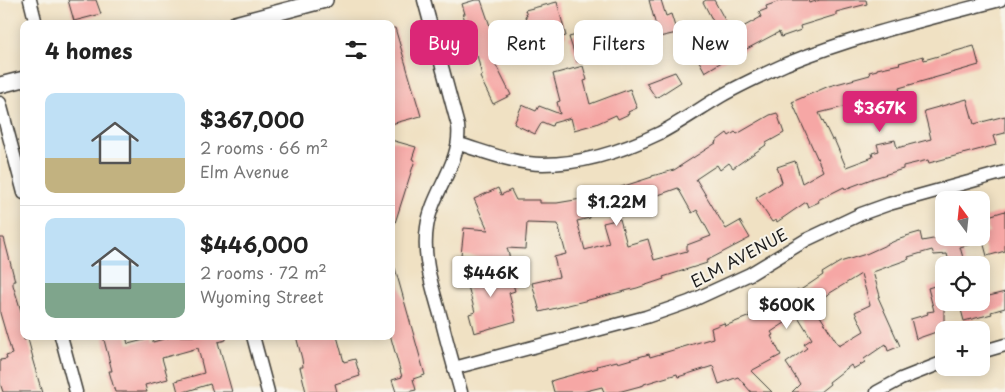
<!DOCTYPE html>
<meta charset="utf-8">
<style>
body{margin:0;font-family:"Playpen Sans",sans-serif;background:#f2f2f2;color:#222;height:100vh;display:flex;flex-direction:column;font-size:19px;white-space:nowrap}
*{box-sizing:border-box;margin:0}
p{font-size:16px;color:#767676}
.icon{flex:none;width:28px;height:28px;fill:none;stroke:currentColor;stroke-width:2;stroke-linecap:round;stroke-linejoin:round}
.map{position:relative;flex:1;overflow:hidden}
.details{position:absolute;left:20px;top:20px;width:375px;height:320px;display:flex;flex-direction:column;background:#fff;border-radius:10px;box-shadow:0 2px 12px #0003}
.details>*{flex:none}
.top-card{position:absolute;left:410px;top:20px;width:475px;height:45px;display:flex;gap:10px}
.needle{width:32px;rotate:345deg}
.buttons{position:absolute;left:935px;top:191px;display:grid;gap:10px}
.buttons a{display:grid;place-items:center;width:55px;height:55px;border-radius:10px;background:#fff;box-shadow:0 2px 12px #0003;font-size:25px}
.price{position:absolute;translate:-50% -42px;padding:0 11px;border-radius:5px;background:#fff;color:#222;font-size:16px;line-height:32px;filter:drop-shadow(0 1px 2px #0008)}
.price::after{content:'';position:absolute;left:50%;top:30px;width:15px;height:11px;margin-left:-8px;background:inherit;clip-path:polygon(0 0,100% 0,50% 100%)}
.price.selected{background:#db2777;color:#fff}
ul{padding:0;list-style:none}
li{display:flex;align-items:center;gap:15px;height:125px;padding:0 25px}
li+li{border-top:1px solid #e0e0e0}
li span{display:grid;place-items:center;flex:none;width:140px;height:100px;border-radius:10px;color:#555}
li>.icon{margin-inline-start:auto}
span .icon{width:60px;height:60px;fill:#fffc;stroke-width:1}
li b{font-size:21px}
h2{display:flex;justify-content:space-between;align-items:center;height:60px;padding:0 25px;font-size:21px}
.pill{padding:0 18px;border-radius:10px;background:#fff;box-shadow:0 2px 12px #0003;font-size:18px;line-height:45px}
.pill.selected{background:#db2777;color:#fff}
.map>svg:first-child{display:block}
.building{fill:#f6a7a5;fill-rule:evenodd}
.lines{fill:none;stroke-linecap:round;stroke-linejoin:round}
.minor-casing{stroke:#3c3a35;stroke-width:15}
.tertiary-casing{stroke:#3c3a35;stroke-width:18}
.minor{stroke:#fff;stroke-width:12}
.tertiary{stroke:#fff;stroke-width:15}
.labels{text-anchor:middle;stroke-width:4;stroke-linejoin:round;paint-order:stroke}
.street-label{font-size:16px;fill:#1c1c1c;stroke:#f7f3e8}
</style>
<div class="map">
<svg width="1005" height="392" viewBox="0 0 1005 392">
<rect width="100%" height="100%" fill="#f7f3e8"/>
<filter id="ink" filterUnits="userSpaceOnUse"><feTurbulence type="fractalNoise" baseFrequency=".02" numOctaves="2"/><feDisplacementMap in="SourceGraphic" scale="10" xChannelSelector="R" yChannelSelector="G"/><feConvolveMatrix kernelMatrix="1 2 1 2 8 2 1 2 1" color-interpolation-filters="sRGB"/></filter>
<filter id="wash" filterUnits="userSpaceOnUse"><feTurbulence type="fractalNoise" baseFrequency=".0096" numOctaves="4" result="noise"/><feDisplacementMap in="SourceGraphic" scale="20" xChannelSelector="R" yChannelSelector="G"/><feGaussianBlur stdDeviation="1.12" result="paint"/><feColorMatrix in="noise" values="0 0 0 0 0 0 0 0 0 0 0 0 0 0 0 0 0 1.4 0 .05"/><feComposite in="paint" operator="in"/></filter>
<g filter="url(#wash)">
<rect width="100%" height="100%" fill="#f0e1c3"/>
<g id="blocks">
<g class="building">
<path d="M68,0h28l5,14 -27,7z"/>
<path d="M475,0h6l9,26 11,-3 9,33 -16,5 17,34 -18,9 -13,-27 2,-1 -5,-21 -3,1 -11,-42h2l-3,-10z"/>
<path d="M649,0h12l5,16 5,-2 6,19 -18,4z"/>
<path d="M706,0h8l18,33 29,-16 -2,-5 8,-3 -1,-3 17,-6h25l1,3 11,-3h46l1,4 -31,8v3l-36,11 1,4 -20,7 -2,-5 -38,20 -1,-1 -35,21 -11,-20 -9,3 -6,-16 36,-14 -12,-23z"/>
<path d="M557,2l9,34 -33,9 -8,-29h2l-2,-6z"/>
<path d="M391,28h4l26,88 -30,8z"/>
<path d="M595,30l7,25 -25,7 -8,-25z"/>
<path d="M974,46l5,19 -80,23 2,7 -20,6 -2,-6 -33,9 1,2 -28,7 13,27 2,-1 12,28 27,-10 -1,-4 7,-2 -2,-7 18,-4 2,8 34,-9 -7,-28 43,-12 7,25 31,-8v17l-12,3 3,9 -67,18 -1,-3 -25,6v3l-29,9 -29,11 -1,-2 -26,13 1,2 -11,5 -2,-5 -29,20 -1,-2 -4,2 -16,-24 26,-16 -5,-15 18,-6 7,22 21,-12 -31,-69 37,-16 41,-11 -1,-3 8,-2v-1l23,-5 -1,-1 24,-7 1,4z"/>
<path d="M583,66l4,14 -3,1 6,23 40,-15 7,19 -9,4 1,2 -11,5 -2,-4 -20,9 -22,6 -3,-12 -18,5 -1,3 -10,-4 -7,12 -21,-10 8,-19 14,6 3,-5 21,8 -3,-12 3,-1 -7,-27z"/>
<path d="M675,72l6,10 -25,16 -10,-15z"/>
<path d="M777,113l7,20 -18,10v2l-33,23 -4,-5 -9,7 -3,-5 -21,14 30,50 14,-8 10,17 -44,23 1,2 -44,14 1,2 -27,9 -97,24 -8,-29 27,-6 -5,-20 12,-3 -8,-30 -31,-1 -2,26 -18,-1 4,14 -50,-7 3,-27 24,2 -14,-31 24,-11 3,7 10,-5 5,10h24v3h17l30,-5 3,20 -13,3 8,29 24,-7 -6,-20 17,-4 7,26 21,-6 6,21 33,-9v-6l24,-9 -14,-26 -5,3 -14,-25 -28,10 2,8 -38,10 -7,-23 12,-3 -1,-2 34,-11v-1l22,-6 42,-27 -1,-1 12,-9 2,3 6,-4 2,2 33,-19z"/>
<path d="M391,140l25,7 -4,12 3,1 -21,66 -3,-1z"/>
<path d="M1005,211v40l-18,5 -6,-22 8,-2 -4,-15z"/>
<path d="M920,232l2,9 22,-4 38,1v3l-22,6 5,18h-15l-3,-11 -13,1 -2,-5 -24,7 1,2 -36,13 7,24 -2,1 22,49 -12,5 -2,-7 -22,15 1,3 -12,7 -2,-4 -22,17 1,2 -10,8h-28l8,-8 -14,-21 21,-15 -3,-4 8,-5 -15,-24 -26,17 2,3 -2,1 10,19 -30,16 21,21h-21l-13,-15 -19,7 -6,-18 -35,11 -1,-3 -33,10v1l-26,7h-14l-2,-5 -20,5h-28l-3,-11 6,-2 41,-11 -1,-2 20,-5 1,2 31,-9 1,3 63,-19 -2,-10 13,-5 1,3 25,-10 -1,-2 19,-11 2,4 28,-18 1,2 24,-16 -1,-2 18,-11 26,-8 31,-14 9,-3v-1zM861,274l9,31 -15,7 9,19 -25,15 -19,-30 5,-3 -8,-12z"/>
<path d="M0,238h4l11,43h-2v4l9,29 2,-1v27l4,-1 5,19h-1l10,34h-39l-3,-9v-23l7,-1 -1,-3 6,-2 -12,-41z"/>
<path d="M507,263l8,28 -6,2 7,28 -42,12 -5,-19 6,-2 -10,-37z"/>
<path d="M395,268l30,107 -12,4 3,11 -9,2h-11l-4,-12 10,-3 -11,-39v-69z"/>
<path d="M944,283v49l-5,1v-2l-23,8 -5,-20 17,-5 -1,-2 7,-1 -6,-23z"/>
<path d="M1005,292v16l-14,4 1,2 -28,7 -5,-19h22v-4z"/>
<path d="M103,336h23l2,8 24,-6 1,4 21,-6h52v4l-8,2 14,50h-19l-3,-8 -26,8h-6l-3,-11 29,-8 -6,-25 -36,10 6,21 -23,6 2,7h-32l-6,-21h3z"/>
<path d="M296,336h41l7,26 11,-3 5,17 -25,8 2,8h-31l-6,-25h3l-1,-8z"/>
</g>
</g>
</g>
<g filter="url(#ink)">
<use href="#blocks" fill-opacity="0" stroke="#3c3a35" stroke-width="1"/>
<g class="lines">
<defs>
<g id="minor">
<path d="M30,0l6,24"/>
<path d="M424,0l34,126c4,37 -26,65 -31,101 -5,31 6,62 14,91 6,25 13,49 20,74"/>
<path d="M0,103l24,90"/>
<path d="M459,144c27,8 56,20 84,20 40,0 82,-14 117,-31 21,-11 41,-25 61,-37 21,-12 43,-22 65,-32 69,-28 142,-45 214,-64"/>
<path d="M61,336l15,56"/>
<path d="M253,336l15,56"/>
<path d="M981,352l24,-7"/>
<path d="M454,368l192,-51 43,-15 61,-28 56,-34 55,-26 28,-10 116,-32"/>
<path d="M877,392l24,-13 43,-17"/>
</g>
<g id="tertiary">
<path d="M235,24l90,-24"/>
<path d="M0,85l24,-6"/>
</g>
</defs>
<use href="#minor" class="minor-casing"/>
<use href="#tertiary" class="tertiary-casing"/>
<use href="#minor" class="minor"/>
<use href="#tertiary" class="tertiary"/>
</g>
</g>
<g class="labels">
<g class="street-label">
<text transform="translate(739 258) rotate(-28)" y="6">ELM AVENUE</text>
</g>
</g>
</svg>
<div class="buttons">
<a><svg class="needle" viewBox="-14 -14 28 28"><path d="M0-13l5 13h-10z" fill="#e53935"/><path d="M0 13l5-13h-10z" fill="#767676"/></svg></a>
<a><svg class="icon" aria-label="locate" viewBox="0 0 24 24"><circle cx="12" cy="12" r="6"/><path d="M12 2v4M12 18v4M2 12h4M18 12h4"/></svg></a>
<a>+</a>
</div>
<b class="price selected" style="left:880px;top:133px">$367K</b>
<b class="price" style="left:617px;top:227px">$1.22M</b>
<b class="price" style="left:491px;top:298px">$446K</b>
<b class="price" style="left:787px;top:330px">$600K</b>
<div class="top-card">
<a class="pill selected">Buy</a>
<a class="pill">Rent</a>
<a class="pill">Filters</a>
<a class="pill">New</a>
</div>
<section class="details">
<h2>4 homes<svg class="icon" aria-label="filters" viewBox="0 0 24 24"><path d="M4 7h16M4 17h16"/><circle cx="9" cy="7" r="2"/><circle cx="15" cy="17" r="2"/></svg></h2>
<ul>
<li><span style="background:linear-gradient(#bfe0f5 65%,#c2b280 0)"><svg class="icon" aria-label="home" viewBox="0 0 24 24"><path d="M3 11l9-7 9 7M6 9v11h12V9"/></svg></span><div><b>$367,000</b><p>2 rooms · 66 m²</p><p>Elm Avenue</p></div></li>
<li><span style="background:linear-gradient(#bfe0f5 65%,#7fa58c 0)"><svg class="icon" aria-label="home" viewBox="0 0 24 24"><path d="M3 11l9-7 9 7M6 9v11h12V9"/></svg></span><div><b>$446,000</b><p>2 rooms · 72 m²</p><p>Wyoming Street</p></div></li>
</ul>
</section>
</div>
